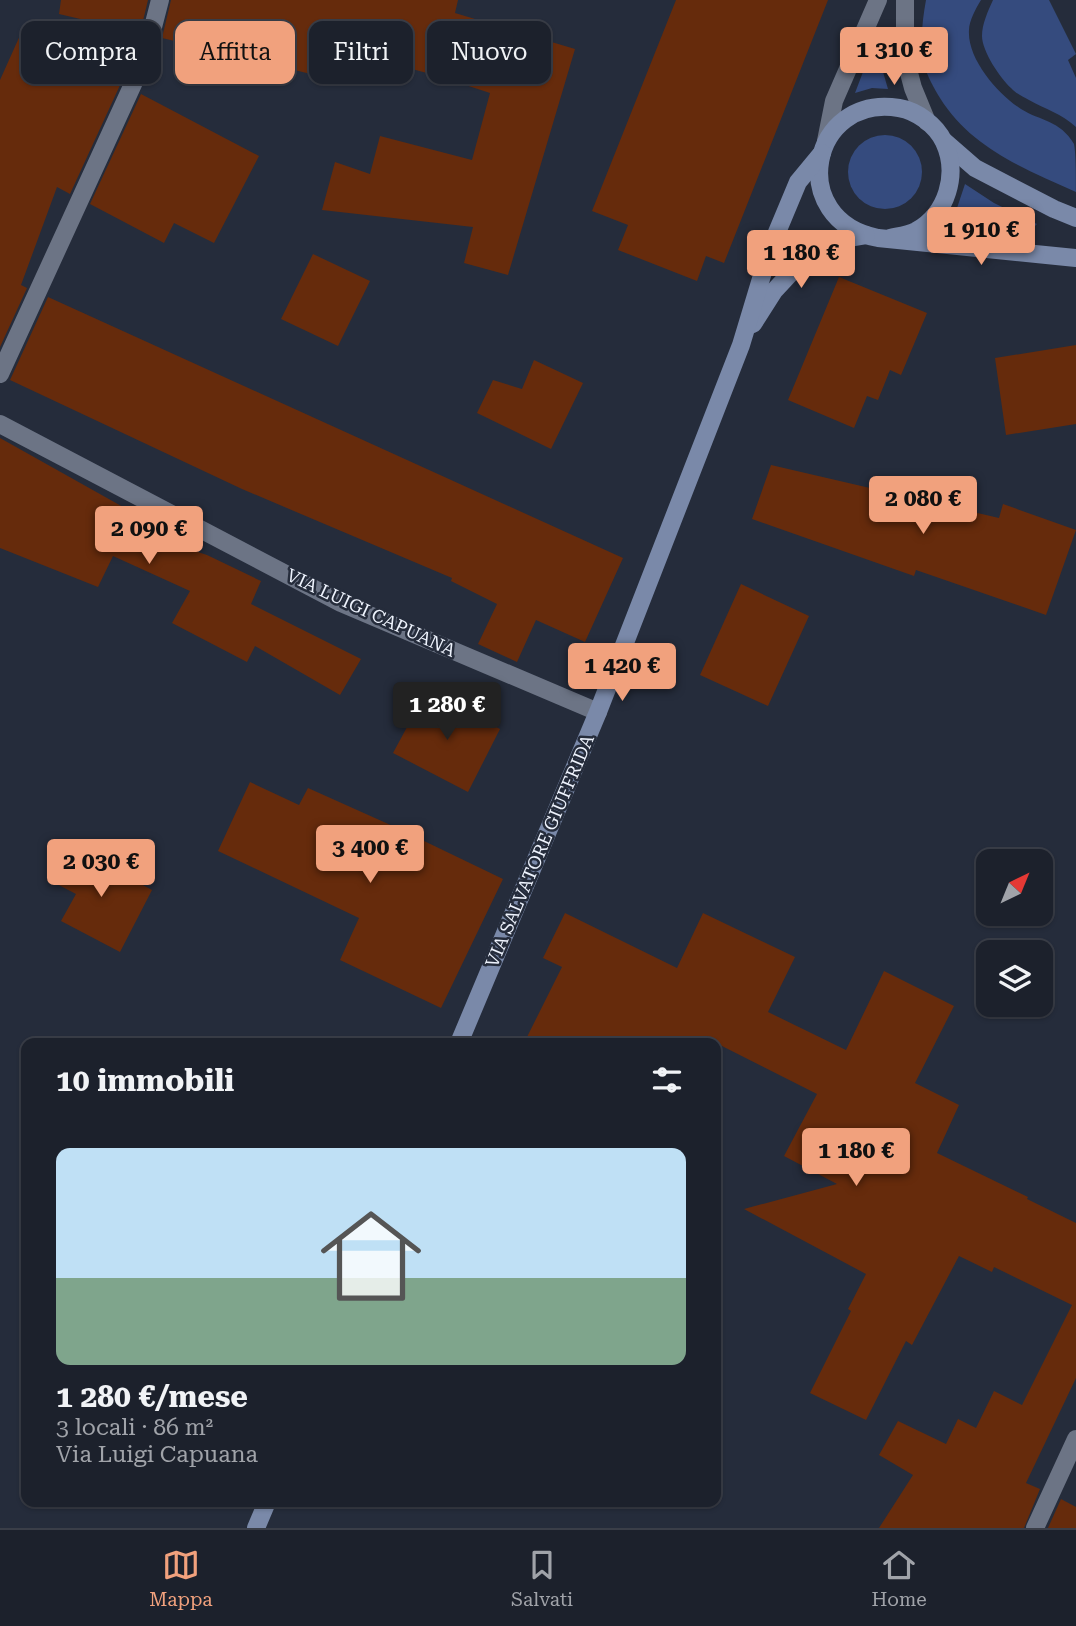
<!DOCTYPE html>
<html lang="it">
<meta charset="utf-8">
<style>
body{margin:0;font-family:"Roboto Serif",serif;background:#252934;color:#f1f3f6;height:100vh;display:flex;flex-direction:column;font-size:26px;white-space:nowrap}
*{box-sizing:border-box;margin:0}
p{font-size:23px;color:#a0a3a9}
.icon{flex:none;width:38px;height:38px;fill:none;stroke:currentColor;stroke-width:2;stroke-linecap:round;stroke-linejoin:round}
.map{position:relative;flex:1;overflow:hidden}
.sheet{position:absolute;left:21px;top:1038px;width:700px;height:469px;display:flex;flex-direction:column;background:#1c212c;border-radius:14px;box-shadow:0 2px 5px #0004,0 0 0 2px #3a3e48}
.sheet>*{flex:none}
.banner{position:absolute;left:21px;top:21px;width:700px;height:63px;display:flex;gap:14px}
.needle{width:46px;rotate:43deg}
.fabs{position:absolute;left:976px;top:849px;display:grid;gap:14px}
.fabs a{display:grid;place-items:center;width:77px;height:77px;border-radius:14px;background:#1c212c;box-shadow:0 2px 5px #0004,0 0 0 2px #3a3e48;font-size:35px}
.price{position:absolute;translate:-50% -60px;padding:0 16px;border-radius:7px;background:#f1a17d;color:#111;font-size:23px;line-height:46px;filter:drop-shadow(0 2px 4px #0008)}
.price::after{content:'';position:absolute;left:50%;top:42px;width:21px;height:16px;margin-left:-10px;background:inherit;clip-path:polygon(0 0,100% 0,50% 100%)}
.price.selected{background:#222;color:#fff}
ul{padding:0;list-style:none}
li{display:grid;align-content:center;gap:14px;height:371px;padding:0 35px}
li span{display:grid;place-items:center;height:217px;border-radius:14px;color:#555}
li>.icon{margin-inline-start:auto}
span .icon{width:126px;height:126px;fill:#fffc;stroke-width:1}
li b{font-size:30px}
h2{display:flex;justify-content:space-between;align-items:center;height:84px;padding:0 35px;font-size:30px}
.chip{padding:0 24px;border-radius:14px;background:#1c212c;box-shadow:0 2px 5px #0004,0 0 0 2px #3a3e48;font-size:24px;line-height:63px}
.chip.selected{background:#f1a17d;color:#111}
.dock{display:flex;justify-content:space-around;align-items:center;height:98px;border-top:2px solid #3a3e48;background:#1c212c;font-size:19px;color:#a0a3a9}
.dock a{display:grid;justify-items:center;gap:4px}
.dock .selected{color:#f1a17d}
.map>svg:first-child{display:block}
.green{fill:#354b7e}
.building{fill:#662b0c}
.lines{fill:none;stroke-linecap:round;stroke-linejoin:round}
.minor{stroke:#6c7485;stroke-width:18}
.secondary{stroke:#7a89a9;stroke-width:18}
.labels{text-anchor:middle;stroke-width:5;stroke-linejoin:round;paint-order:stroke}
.street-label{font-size:18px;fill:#eef3fd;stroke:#252c3b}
</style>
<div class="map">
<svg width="1076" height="1528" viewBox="0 0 1076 1528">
<rect width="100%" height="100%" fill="#252c3b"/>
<g class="green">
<path d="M926,0h55c-5,8 -12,21 -12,30 -2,29 29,64 52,79 19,12 39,11 53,35 2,9 2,36 2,48 -51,-23 -105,-44 -136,-94 -6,-10 -13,-22 -16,-34 -4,-22 -2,-42 2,-64z"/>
<path d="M993,0h56l27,54 -8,6 8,18v49c-14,-13 -31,-18 -47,-27 -6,-3 -14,-7 -18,-12 -11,-10 -29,-37 -29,-52 0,-12 6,-25 11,-36z"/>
<path d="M879,42l2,23 7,24 -16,-1 -17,5 19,-50z"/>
<circle cx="885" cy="172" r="37"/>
<path d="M965,184l29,19 43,21 -5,5 -17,5 -69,-8 9,-12z"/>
</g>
<g class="building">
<path d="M61,0h87l-8,33 -81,-19z"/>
<path d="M171,0h287l-3,13 120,36 -67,226 -44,-12 9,-36 -151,-17 13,-48 35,12 10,-38 92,24 18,-67 -52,-17 -78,-21 -8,29 -190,-46z"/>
<path d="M676,0h152l-104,263 -18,-7 -9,25 -79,-31 10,-25 -36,-14z"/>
<path d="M22,31l99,52 -51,111 -13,-7 -36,98 6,3 -27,59v-267z"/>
<path d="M141,94l118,62 -45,87 -40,-20 -10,20 -74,-39z"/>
<path d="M313,254l57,27 -32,65 -57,-27z"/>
<path d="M839,277l88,36 -26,62 -11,-5 -12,30 -11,-4 -13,32 -66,-28z"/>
<path d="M48,297l575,261 -38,84 -49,-22 -19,42 -39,-18 19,-40 -46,-23 1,-3 -210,-89 -232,-109z"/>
<path d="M1076,345v79l-70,11 -11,-77z"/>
<path d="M534,360l49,23 -32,66 -74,-36 16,-33 29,9z"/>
<path d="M0,438l132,74 -7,16 82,27 54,26 -10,23 110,55 -21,36 -85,-49 -8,16 -75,-39 18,-32 -77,-35 -15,31 -98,-39z"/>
<path d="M771,465l228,53 4,-14 73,26 -30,85 -130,-45 -2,6 -162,-57z"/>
<path d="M741,584l68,32 -41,90 -68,-31z"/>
<path d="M426,692l74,37 -32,63 -75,-39z"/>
<path d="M250,782l49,23 9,-17 87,39 108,52 -62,129 -101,-48 19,-42 -141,-67z"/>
<path d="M72,847l80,43 -32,62 -59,-31 15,-27 -23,-12z"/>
<path d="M565,913l112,55 26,-55 92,44 -27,55 78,38 38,-79 70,35 -39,77 44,22 -22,48 91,44 -1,2 49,24v155l-50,105 14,6 -16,39h-145l34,-53 -34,-20 19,-34 48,23 12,-25 18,9 18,-37 28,14 50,-100 -78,-38 -2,5 -33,-16 -47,89 -6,-4 -40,79 -56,-27 41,-82 -3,-2 18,-35 -122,-65 93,-25 -53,-28 33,-62 -101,-51h-192l38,-76 -19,-9z"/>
<path d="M1061,1499l15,8v21h-28z"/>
</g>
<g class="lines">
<g class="minor">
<path d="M905,0v58l8,30 14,34"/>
<path d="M826,141l8,-40 44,-101"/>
<path d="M0,374l145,-316 15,-58"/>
<path d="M0,424l341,179 257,109"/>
<path d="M1035,1528l41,-89"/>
</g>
<g class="secondary">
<path d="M944,141l31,27 79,41 22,9"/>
<path d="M890,238c9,-2 18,-3 26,-7 31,-17 43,-57 28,-89 -8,-17 -27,-31 -45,-34 -89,-15 -114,112 -21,130l198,20"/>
<path d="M753,324l21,-33 26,-28 36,-23 30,-5"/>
<path d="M459,1043l139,-331 143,-367 29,-96 28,-67 24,-29"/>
<path d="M256,1528l11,-26"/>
</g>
</g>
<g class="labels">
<g class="street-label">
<text transform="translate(371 613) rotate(25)" y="6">VIA LUIGI CAPUANA</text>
<text transform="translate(540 851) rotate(-67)" y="6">VIA SALVATORE GIUFFRIDA</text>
</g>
</g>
</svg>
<div class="fabs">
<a><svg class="needle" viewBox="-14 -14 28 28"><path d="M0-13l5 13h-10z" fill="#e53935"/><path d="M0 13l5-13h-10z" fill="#a0a3a9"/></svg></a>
<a><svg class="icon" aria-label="layers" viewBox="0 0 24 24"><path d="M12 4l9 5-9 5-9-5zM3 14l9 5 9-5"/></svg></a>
</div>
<b class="price" style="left:894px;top:87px">1 310 €</b>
<b class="price" style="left:981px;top:267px">1 910 €</b>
<b class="price" style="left:801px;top:290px">1 180 €</b>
<b class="price" style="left:923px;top:536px">2 080 €</b>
<b class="price" style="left:149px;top:566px">2 090 €</b>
<b class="price" style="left:622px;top:703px">1 420 €</b>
<b class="price selected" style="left:447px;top:742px">1 280 €</b>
<b class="price" style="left:370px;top:885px">3 400 €</b>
<b class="price" style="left:101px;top:899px">2 030 €</b>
<b class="price" style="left:856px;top:1188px">1 180 €</b>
<div class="banner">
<a class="chip">Compra</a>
<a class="chip selected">Affitta</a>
<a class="chip">Filtri</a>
<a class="chip">Nuovo</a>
</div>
<section class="sheet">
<h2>10 immobili<svg class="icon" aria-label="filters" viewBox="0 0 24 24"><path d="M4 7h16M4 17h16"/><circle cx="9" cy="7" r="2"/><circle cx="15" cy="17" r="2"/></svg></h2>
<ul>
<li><span style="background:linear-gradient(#bfe0f5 60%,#7fa58c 0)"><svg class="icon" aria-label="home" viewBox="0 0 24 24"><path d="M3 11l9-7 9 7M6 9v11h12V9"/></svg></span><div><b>1 280 €/mese</b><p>3 locali · 86 m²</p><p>Via Luigi Capuana</p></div></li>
</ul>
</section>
</div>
<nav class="dock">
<a class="selected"><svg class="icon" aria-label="map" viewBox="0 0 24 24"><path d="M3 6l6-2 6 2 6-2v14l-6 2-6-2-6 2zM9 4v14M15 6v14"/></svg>Mappa</a>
<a><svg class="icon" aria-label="saved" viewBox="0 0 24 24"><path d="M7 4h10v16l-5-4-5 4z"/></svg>Salvati</a>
<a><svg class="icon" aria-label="home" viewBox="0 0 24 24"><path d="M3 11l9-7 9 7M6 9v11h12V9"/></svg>Home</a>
</nav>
